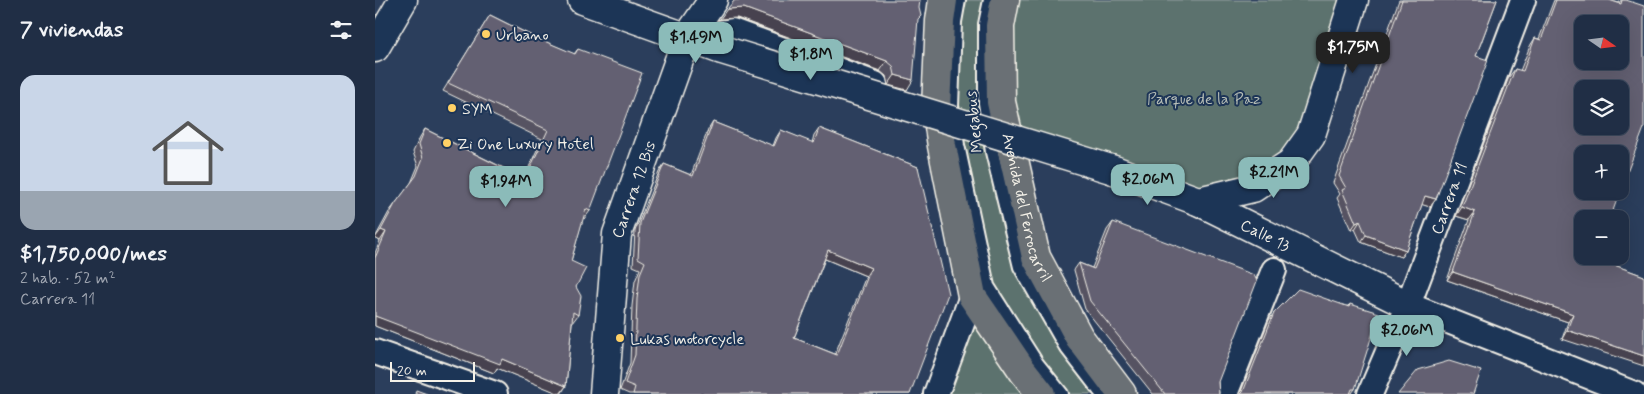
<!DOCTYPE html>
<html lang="es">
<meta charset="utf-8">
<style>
body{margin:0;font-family:Mynerve,sans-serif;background:#28364c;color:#f1f3f6;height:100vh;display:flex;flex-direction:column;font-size:19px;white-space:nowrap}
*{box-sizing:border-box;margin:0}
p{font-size:16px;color:#a2a8b3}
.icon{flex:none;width:28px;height:28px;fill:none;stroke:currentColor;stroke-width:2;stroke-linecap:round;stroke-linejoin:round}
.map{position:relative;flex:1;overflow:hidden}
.sheet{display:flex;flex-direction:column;background:#202e45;width:375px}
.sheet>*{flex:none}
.needle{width:32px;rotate:104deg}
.controls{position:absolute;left:1199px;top:15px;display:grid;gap:10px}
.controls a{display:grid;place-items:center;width:55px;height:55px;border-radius:10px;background:#202e45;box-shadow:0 5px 20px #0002,0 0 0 1px #3d4a5e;font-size:25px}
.scale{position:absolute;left:15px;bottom:12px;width:85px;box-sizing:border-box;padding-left:5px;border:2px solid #f4f1e8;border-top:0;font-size:14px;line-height:18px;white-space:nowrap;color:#f4f1e8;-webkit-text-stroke:4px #1d3557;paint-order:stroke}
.price{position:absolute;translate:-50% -42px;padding:0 11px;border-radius:10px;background:#8bbbb9;color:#111;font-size:16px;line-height:32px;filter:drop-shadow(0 1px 2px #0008)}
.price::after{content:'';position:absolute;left:50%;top:30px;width:15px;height:11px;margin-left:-8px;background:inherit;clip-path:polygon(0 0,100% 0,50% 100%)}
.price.selected{background:#222;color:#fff}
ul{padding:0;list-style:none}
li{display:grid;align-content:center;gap:10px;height:265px;padding:0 20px}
li span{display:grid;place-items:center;height:155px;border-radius:15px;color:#555}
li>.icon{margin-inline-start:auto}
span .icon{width:90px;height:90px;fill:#fffc;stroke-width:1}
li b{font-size:21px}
h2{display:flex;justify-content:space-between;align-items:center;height:60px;padding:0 20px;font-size:21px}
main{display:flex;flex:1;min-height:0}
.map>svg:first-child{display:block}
.green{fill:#5b726e;stroke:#a8b2ab}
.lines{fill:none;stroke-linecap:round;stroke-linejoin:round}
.service-casing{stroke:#f4f1e8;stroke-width:16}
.minor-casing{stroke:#f4f1e8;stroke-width:28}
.tertiary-casing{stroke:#f4f1e8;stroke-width:31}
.secondary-casing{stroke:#f4f1e8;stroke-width:31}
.primary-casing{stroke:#f4f1e8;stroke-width:31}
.service{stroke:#1d3557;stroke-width:12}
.minor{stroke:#1d3557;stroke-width:24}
.tertiary{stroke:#1d3557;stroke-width:28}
.secondary{stroke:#1d3557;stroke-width:28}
.primary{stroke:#6a7074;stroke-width:28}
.secondary-bridge-casing{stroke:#f4f1e8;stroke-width:31;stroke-linecap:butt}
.secondary-bridge{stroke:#1d3557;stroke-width:28}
.wall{fill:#565362;stroke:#f4f1e8;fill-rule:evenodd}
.shaded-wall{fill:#464350;stroke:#f4f1e8}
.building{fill:#646072;stroke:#f4f1e8;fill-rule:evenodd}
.poi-dot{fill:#ffd166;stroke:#1d3557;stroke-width:2}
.labels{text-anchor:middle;stroke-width:4;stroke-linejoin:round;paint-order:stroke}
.poi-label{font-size:16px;fill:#f4f1e8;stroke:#1d3557;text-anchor:start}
.park-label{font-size:16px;fill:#b7beb7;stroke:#1d3557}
.street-label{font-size:16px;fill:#f4f1e8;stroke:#1d3557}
</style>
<main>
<section class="sheet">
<h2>7 viviendas<svg class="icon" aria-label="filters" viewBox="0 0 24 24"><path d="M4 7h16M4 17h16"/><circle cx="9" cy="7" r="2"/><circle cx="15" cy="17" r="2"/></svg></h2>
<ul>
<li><span style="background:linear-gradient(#c9d6e8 75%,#9aa5b1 0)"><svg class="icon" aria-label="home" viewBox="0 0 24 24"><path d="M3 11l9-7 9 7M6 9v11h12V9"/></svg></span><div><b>$1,750,000/mes</b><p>2 hab. · 52 m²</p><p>Carrera 11</p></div></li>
</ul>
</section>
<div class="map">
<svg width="1269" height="394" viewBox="0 0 1269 394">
<rect width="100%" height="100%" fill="#2b3e5c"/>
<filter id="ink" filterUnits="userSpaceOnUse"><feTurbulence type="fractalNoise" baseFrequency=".02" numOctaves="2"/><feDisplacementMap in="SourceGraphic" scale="10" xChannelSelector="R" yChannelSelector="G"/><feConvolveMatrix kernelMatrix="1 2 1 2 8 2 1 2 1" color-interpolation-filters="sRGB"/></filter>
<g filter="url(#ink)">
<g class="green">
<path d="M584,0h31l-5,103 117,291h-40l-74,-108 -36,-180z"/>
<path d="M630,0h349l-63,163 -93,38 -190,-60z"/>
<path d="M597,296l69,98h-105z"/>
</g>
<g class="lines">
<defs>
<g id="service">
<path d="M584,0l-4,22 -3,84 6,39 30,141 49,77 25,31"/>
<path d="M615,0l-5,24v79l7,49 28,115 45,79 37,48"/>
</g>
<g id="minor">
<path d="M312,38l45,-7 143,53"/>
<path d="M1033,305l226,89"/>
<path d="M0,352l120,42"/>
<path d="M561,394l36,-98"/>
<path d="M850,394l49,-124"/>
<path id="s1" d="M995,394l38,-89 115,-305"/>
</g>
<g id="tertiary">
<path d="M0,48l28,-48"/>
<path id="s2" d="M229,394l13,-160 70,-196"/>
</g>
<g id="secondary">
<path d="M207,0l137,49"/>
<path d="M312,38l26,-38"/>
<path id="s3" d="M739,170l84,31 210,104"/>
<path d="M823,201l55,-13 38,-25 20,-28 43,-135"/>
</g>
<g id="primary">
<path d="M568,0l-3,21 -4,86 6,39 30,150 51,75 18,23"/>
<path id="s4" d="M630,0l-5,26 1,76 35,155 43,80 43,57"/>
</g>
</defs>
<use href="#service" class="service-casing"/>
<use href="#minor" class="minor-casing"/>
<use href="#tertiary" class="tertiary-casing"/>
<use href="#secondary" class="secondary-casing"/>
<use href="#primary" class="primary-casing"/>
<use href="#service" class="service"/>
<use href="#minor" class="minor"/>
<use href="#tertiary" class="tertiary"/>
<use href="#secondary" class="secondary"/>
<use href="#primary" class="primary"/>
<defs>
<path id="secondary-bridge" d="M344,49l395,121"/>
</defs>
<use href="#secondary-bridge" class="secondary-bridge-casing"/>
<use href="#secondary-bridge" class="secondary-bridge"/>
</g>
<g class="wall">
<path d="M360,0l182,22 -10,68 -19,-5 -2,-9 -6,-5 -143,-53 -17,1z"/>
<path d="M1024,0h98l-21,56 -40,143 -6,8 -8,-3 -16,46 -5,7 -40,-15 -6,-13 -4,1 -14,-32 3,-4 -7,-11z"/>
<path d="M1179,0h55l10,3 2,-3h5l-31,258 49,18 -82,63 6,-17 -121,-42 22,-60 -13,-4 53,-139 6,-8 5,2 10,-25 5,-8 4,1z"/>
<path d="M115,15l40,20 44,19 4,-5 12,162 -6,8 -1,-1 -12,43 5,26 2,28 -6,8 -6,63 -5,8 -64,-26 -3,5 -119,-47v-73l5,-12 -5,-3 14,-26 22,-29 7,-17 -5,-14 7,-15 5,-8 99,49 18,-39 -99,-48z"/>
<path d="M338,122l60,24 3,-8 5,-8 31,13 2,-8 5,-7 99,39 -8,227h-281l-9,-4 10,-27 2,-57 3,-25 5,-12 -7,-3 2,-35 24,-59 5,-8 27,11 17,-45zM450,259l41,17 -31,78 -41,-16z"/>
<path d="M738,222l105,160 1,12h-66l-68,-85 -11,-39 5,-7 13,5 15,-38z"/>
<path d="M975,304l5,85 -4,5h-111l29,-74 5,-7 74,-7z"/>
</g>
<g class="shaded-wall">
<path d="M369,8l143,53 -7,10 -143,-53 -17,1 7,-10z"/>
<path d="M520,75l18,5 -6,10 -19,-5z"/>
<path d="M1050,196l11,3 -6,8 -10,-3z"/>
<path d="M1087,207l13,5 -6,8 -13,-4z"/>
<path d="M985,221l-5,8 -4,1 5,-7z"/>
<path d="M6,230l5,2 -6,9 -5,-3z"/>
<path d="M991,235l40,15 -5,7 -40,-15z"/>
<path d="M453,250l43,18 -5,8 -43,-18z"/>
<path d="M1078,272l120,42 -5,8 -121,-42z"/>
<path d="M0,316l127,43 64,27 -6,8 -63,-26 -3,5 -119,-47z"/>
<path d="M1192,330l77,26v10l-82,-27z"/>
</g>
<g class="building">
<path d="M360,0h185l-1,8 2,8 -3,3 -5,61 -18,-5 -2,-9 -6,-5 -143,-53 -17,1z"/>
<path d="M1027,0h95l-21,56 12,4 -52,139 -11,-3 -19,54 -40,-15 -6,-14 -4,2 -14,-33 4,-2 -7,-12z"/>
<path d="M1181,0h53l12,4 1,-4h4l18,6v122l-24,63v-37h-37v37h37l-10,28h-27v37h12v2l49,18v80l-77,-26 6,-16 -120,-42 22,-60 -13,-5 53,-138 8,2 12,-33 6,2zM1208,24h37v37h-37zM1208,89h37v37h-37z"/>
<path d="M115,15l40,20 45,19 3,-5 64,24 -52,138 -4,-2 -15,52 15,7 -10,19 5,9 -3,19 -5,-3 -7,74 -64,-27 -2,5 -125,-48v-58l11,-26 -5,-2 14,-26 21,-28 7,-18 -4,-14 6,-15 100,50 23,-49 -100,-47z"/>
<path d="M338,122l61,24 7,-16 33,13 5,-15 99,39 30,127 -38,100h-277l2,-7 -10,-4 10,-28 2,-56 3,-25 5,-12 -7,-4 2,-35 24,-59 29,12zM453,250l43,18 -34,87 -43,-17z"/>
<path d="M738,222l141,53 3,6 -39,101 1,12h-54l-75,-93 -11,-38 15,6z"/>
<path d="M923,289l51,18 1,-3 29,9 -24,76h-3l-2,5h-109l2,-2 31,-79z"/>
<path d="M1074,361l32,10 -8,23h-75l20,-24z"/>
<path d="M41,390l11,4h-12z"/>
</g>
</g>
<g class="poi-dot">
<circle cx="111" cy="34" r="5"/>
<circle cx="77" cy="108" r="5"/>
<circle cx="72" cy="143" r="5"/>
<circle cx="245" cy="338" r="5"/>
</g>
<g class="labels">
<g class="poi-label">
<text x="121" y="40">Urbano</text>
<text x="87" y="114">SYM</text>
<text x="82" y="149">Zi One Luxury Hotel</text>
<text x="255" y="344">Lukas motorcycle</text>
</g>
<g class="park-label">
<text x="829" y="104">Parque de la Paz</text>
</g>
<g class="street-label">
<text transform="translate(598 122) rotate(-96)" y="6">Megabus</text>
<text dy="6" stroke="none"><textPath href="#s2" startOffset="208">Carrera 12 Bis</textPath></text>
<text dy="6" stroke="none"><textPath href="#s1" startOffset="211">Carrera 11</textPath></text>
<text dy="6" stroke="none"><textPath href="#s4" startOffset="211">Avenida del Ferrocarril</textPath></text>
<text dy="6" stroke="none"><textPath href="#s3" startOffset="165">Calle 13</textPath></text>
</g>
</g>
</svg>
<div class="controls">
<a><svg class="needle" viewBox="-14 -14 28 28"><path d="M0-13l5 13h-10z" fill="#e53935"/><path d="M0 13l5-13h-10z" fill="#a2a8b3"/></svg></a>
<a><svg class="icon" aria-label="layers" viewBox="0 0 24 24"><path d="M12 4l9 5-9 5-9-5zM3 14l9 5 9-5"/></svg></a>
<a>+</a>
<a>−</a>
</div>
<div class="scale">20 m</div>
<b class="price" style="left:321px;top:64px">$1.49M</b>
<b class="price selected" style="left:978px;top:74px">$1.75M</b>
<b class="price" style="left:436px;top:81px">$1.8M</b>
<b class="price" style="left:899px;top:199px">$2.21M</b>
<b class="price" style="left:773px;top:206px">$2.06M</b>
<b class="price" style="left:131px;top:208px">$1.94M</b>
<b class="price" style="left:1032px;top:357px">$2.06M</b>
</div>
</main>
